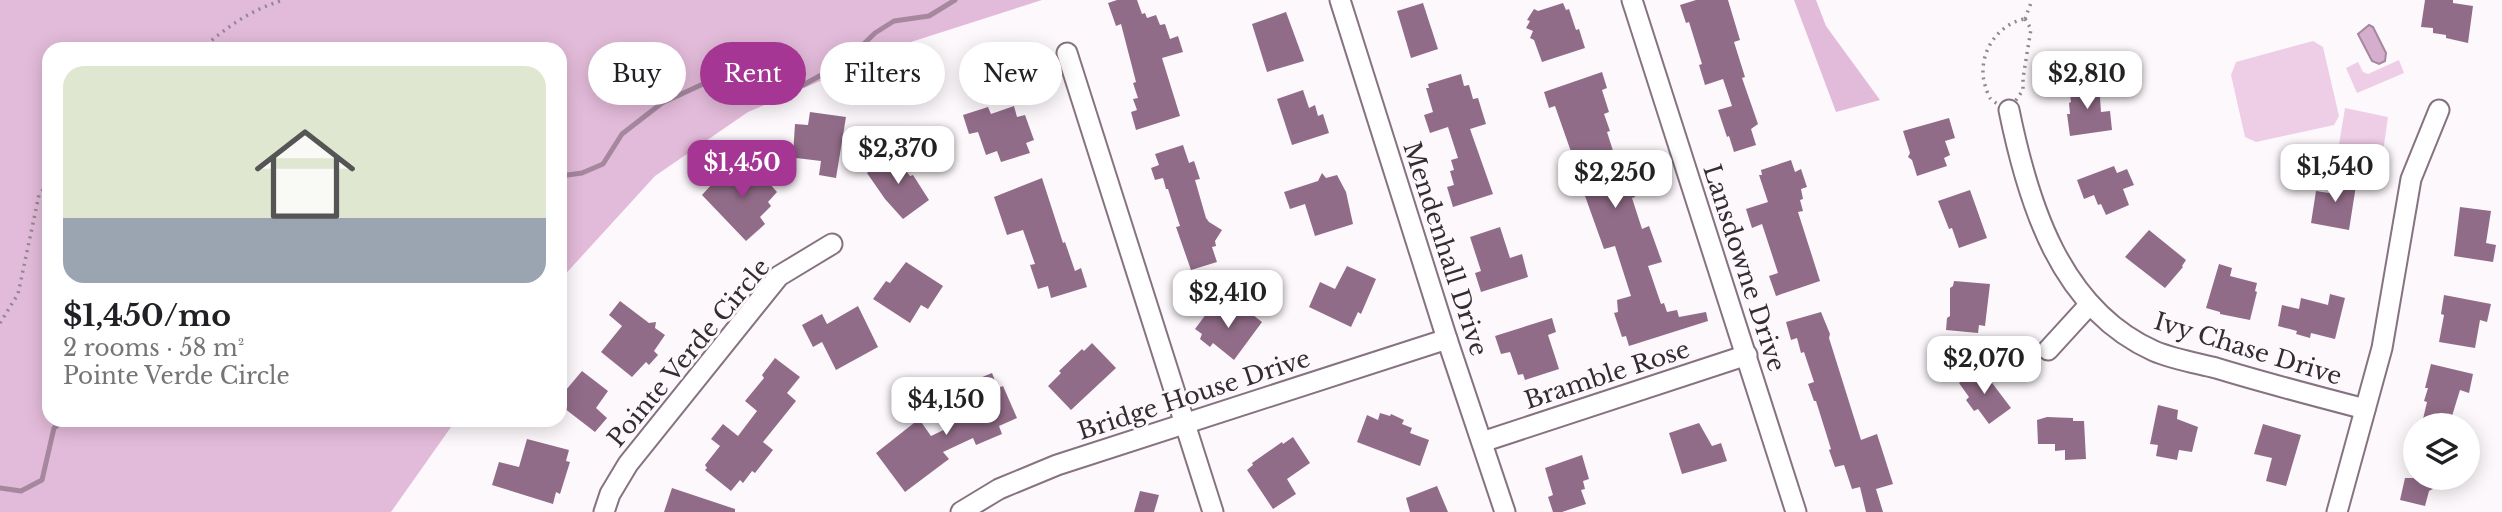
<!DOCTYPE html>
<meta charset="utf-8">
<style>
body{margin:0;font-family:"Libre Baskerville",serif;background:#f6f6f6;color:#202124;height:100vh;display:flex;flex-direction:column;font-size:26px;white-space:nowrap}
*{box-sizing:border-box;margin:0}
p{font-size:23px;color:#757577}
.icon{flex:none;width:38px;height:38px;fill:none;stroke:currentColor;stroke-width:2;stroke-linecap:round;stroke-linejoin:round}
.map{position:relative;flex:1;overflow:hidden}
.drawer{position:absolute;left:42px;top:42px;width:525px;height:385px;display:flex;flex-direction:column;background:#fff;border-radius:21px;box-shadow:0 4px 18px #0003}
.drawer>*{flex:none}
.top-card{position:absolute;left:588px;top:42px;width:665px;height:63px;display:flex;gap:14px}
.fabs{position:absolute;left:2403px;top:413px;display:grid;gap:14px}
.fabs a{display:grid;place-items:center;width:77px;height:77px;border-radius:50%;background:#fff;box-shadow:0 4px 18px #0003;font-size:35px}
.price{position:absolute;translate:-50% -60px;padding:0 16px;border-radius:14px;background:#fff;color:#222;font-size:23px;line-height:46px;filter:drop-shadow(0 2px 4px #0008)}
.price::after{content:'';position:absolute;left:50%;top:42px;width:21px;height:16px;margin-left:-10px;background:inherit;clip-path:polygon(0 0,100% 0,50% 100%)}
.price.on{background:#a53694;color:#fff}
ul{padding:0;list-style:none}
li{display:grid;align-content:center;gap:14px;height:371px;padding:0 21px}
li span{display:grid;place-items:center;height:217px;border-radius:21px;color:#555}
li>.icon{margin-inline-start:auto}
span .icon{width:126px;height:126px;fill:#fffc;stroke-width:1}
li b{font-size:30px}
.pill{padding:0 24px;border-radius:32px;background:#fff;box-shadow:0 4px 18px #0003;font-size:24px;line-height:63px}
.pill.on{background:#a53694;color:#fff}
.map>svg:first-child{display:block}
.green{fill:#eecde6}
.forest{fill:#e3bbda}
.water{fill:#d6aecd;stroke:#a5879e;stroke-width:2}
.lines{fill:none;stroke-linecap:round;stroke-linejoin:round}
.stream{stroke:#a5879e;stroke-width:5}
.building{fill:#916c88}
.minor-casing{stroke:#867281;stroke-width:23}
.path{stroke:#8f888d;stroke-width:3.5;stroke-dasharray:2 5;stroke-linecap:butt}
.minor{stroke:#fff;stroke-width:19}
.labels{text-anchor:middle;stroke-width:6;stroke-linejoin:round;paint-order:stroke}
.street-label{font-size:24px;fill:#342c32;stroke:#fdf8fc}
</style>
<div class="map">
<svg width="2502" height="512" viewBox="0 0 2502 512">
<rect width="100%" height="100%" fill="#fdf8fc"/>
<g class="green">
<path d="M2313,41l10,6 16,69 -5,9 -78,17 -11,-5 -14,-62 5,-13z"/>
<path d="M2399,60l5,13 -47,20 -11,-25 12,-6 5,10 5,2z"/>
<path d="M2345,108l43,9 -5,35 -44,-7z"/>
</g>
<g class="forest">
<path d="M0,0h1042l-131,42 -163,70 -93,64 -95,104v-231h-511v371h407l-65,92h-391z"/>
<path d="M1794,0h22l10,26 54,74 -44,12z"/>
</g>
<g class="water">
<path d="M2369,25l4,2 13,26 -1,8 -6,3 -7,-3 -14,-27z"/>
<path d="M839,84l30,5 -3,15 -29,-4 1,-4 -4,-1 1,-8 4,1z"/>
<path d="M1240,283l9,1 19,16 -10,11 -15,-12 -12,-1 -1,-8z"/>
</g>
<g class="lines">
<g class="stream">
<path d="M560,176l22,-3 21,-9 19,-30 40,-31 41,-19 36,-5v2l64,4 42,-23 30,-29 19,-12 35,-5 26,-16"/>
<path d="M124,420l16,3 5,-3"/>
<path d="M0,488l21,3 21,-11 12,-52 11,-8"/>
</g>
</g>
<g class="building">
<path d="M1117,0h20l5,14 3,-1 2,5 9,-3 4,10 5,-1 5,15 8,-3 5,16 -21,6 18,58 -44,14 -5,-18 6,-2 -4,-11 5,-1 -5,-15 3,-1 -15,-58 -5,2 -8,-23z"/>
<path d="M1696,0h32l12,40 -6,2 11,35 -3,1 16,46 -7,5 5,16 -22,7 -5,-16 -2,1 -9,-27 14,-4 -9,-27 -18,6 -6,-20 3,-1 -13,-42 -3,1 -6,-18z"/>
<path d="M2425,0h28v3l20,3 -5,37 -22,-5v-3l-13,-2v-5l-12,-1z"/>
<path d="M1423,3l15,46 -27,9 -14,-47z"/>
<path d="M1563,3l3,7 3,-1 7,21 3,-1 6,19 -43,14 -8,-22 -4,-2 3,-7 -7,-3 4,-7 -3,-1 7,-11 4,2z"/>
<path d="M1286,12l18,49 -37,11 -15,-48z"/>
<path d="M2114,53l4,22 -19,4 -5,-22z"/>
<path d="M1602,72l5,16 -5,2 7,22 -5,2 6,17 -3,1 17,53 7,-2 4,14 -3,1 10,31 7,-3 13,36 -14,4 13,38 3,-1 3,9 10,-2 2,7 27,-5 2,9 -79,25 -3,-10 -4,1 -8,-24 4,-1 -1,-12 14,-4 -16,-50 -11,3 -24,-67 -6,2 -4,-16 6,-2 -21,-60 -6,2 -5,-16z"/>
<path d="M1461,74l3,12 5,-1 4,14 5,-1 8,26 -16,5 23,65 -40,13 -6,-20 7,-2 -4,-14 4,-1 -3,-10 7,-2 -10,-31 -18,6 -6,-18 9,-3 -7,-24h3l-1,-4z"/>
<path d="M2099,84l2,28 9,-1 2,19 -42,6 -3,-22h3l-1,-11 2,-1 -2,-15z"/>
<path d="M1303,90l6,18 6,-3 3,11 5,-2 6,19 -37,12 -15,-46z"/>
<path d="M1014,106l3,11 8,-2 9,25 -8,3 4,10 -29,9 -4,-11 -11,4 -8,-23 -9,2 -6,-19 25,-8 3,7z"/>
<path d="M810,112l36,5 -10,61 -17,-3 2,-14 -25,-3 -3,-3 2,-31 13,1z"/>
<path d="M1949,118l6,20 -10,3 5,14 -6,3 3,8 -30,10 -5,-16 -4,-3 2,-4 -7,-22z"/>
<path d="M1183,145l6,18 5,-2 6,18 -5,1 11,38 3,4 13,8 -7,11 1,5 -4,1 5,15 -26,8 -15,-43 4,-1 -12,-37h-2l-3,-11 -8,2 -4,-12 8,-3 -4,-11z"/>
<path d="M892,153l18,23 3,-1 16,25 -26,19 -18,-20 -18,-26z"/>
<path d="M1791,160l4,12 6,-3 6,18 -6,2 2,10 -3,1 3,11 -5,1 22,69 -44,15 -7,-20 9,-3 -16,-49 -10,4 -6,-19 22,-7 -9,-27h3l-1,-5z"/>
<path d="M753,165l24,27 -9,10 3,4 -11,11 5,7 -19,17 -44,-46 22,-24 11,11z"/>
<path d="M2114,166l3,7 10,-4 7,16 -11,4 6,16 -23,10 -5,-11 -3,1 -4,-10 -10,4 -7,-19z"/>
<path d="M1322,173l4,5 11,-3 9,17 7,32 -38,12 -10,-32 -15,5 -6,-17 34,-11z"/>
<path d="M2338,176l19,3 -8,51 -38,-7 5,-32 13,2 2,-13 6,1z"/>
<path d="M1042,178l21,65 2,-1 10,29 6,-3 6,19 -36,11 -3,-12 -10,3 -8,-24 5,-1 -12,-34 -16,5 -13,-38z"/>
<path d="M1970,190l17,48 -28,10 -7,-20 -3,1 -11,-28z"/>
<path d="M2460,207l31,4 -5,32 10,2 -3,17 -39,-6z"/>
<path d="M1500,227l10,31 12,-4 6,23 -47,15 -6,-19 6,-2 -11,-34z"/>
<path d="M2149,230l37,30 -4,6 1,1 -18,21 -40,-31z"/>
<path d="M906,262l37,24 -15,23 -7,-4 -11,18 -37,-24 13,-18 4,2z"/>
<path d="M2219,264l13,4 -2,8 27,7 -2,8 2,1 -7,28 -30,-6v-2l-14,-4z"/>
<path d="M1347,266l29,13 -15,35 -3,-2 -7,15 -42,-20 11,-25 15,7z"/>
<path d="M1954,281l36,3 -5,42 -6,-1 -1,8 -32,-3 1,-12 3,-2v-28l3,-2z"/>
<path d="M2330,294l15,4 -10,41 -24,-6 -1,5 -14,-4 1,-3 -19,-5 4,-21 17,4 2,-11 27,7z"/>
<path d="M2444,295l47,9 -4,18 -7,-2 -5,28 -36,-6 5,-27 -3,-1z"/>
<path d="M620,301l29,22 7,-1 -1,6 10,7 -11,16 4,4 -9,10 -3,-3 -14,15 -31,-25 21,-26 -13,-11z"/>
<path d="M1240,305l22,17 -28,38 -21,-17 -3,4 -10,-8 2,-5 -7,-5 17,-23 18,13z"/>
<path d="M858,306l20,41 -42,23 -14,-28 -9,5 -11,-22 20,-11 5,10z"/>
<path d="M1821,312l9,22 -1,4 32,102 16,-6 16,50 -17,5 7,23h-17l-6,-25 -8,2 -8,-24 -9,2 -6,-17 2,-1 -15,-48h-2l-6,-17 6,-2 -10,-30 -3,1 -4,-15 -6,2 -5,-18z"/>
<path d="M1552,318l4,14 -8,3 11,34 -34,11 -2,-6 -5,1 -8,-23 -9,2 -6,-18z"/>
<path d="M1092,343l24,25 -45,42 -23,-24 13,-13 -2,-2 23,-22 2,2z"/>
<path d="M775,358l25,19 -13,16 9,8 -33,41 10,8 -18,23 -3,-2 -9,12 -3,-3 -9,11 -26,-21 2,-2 -2,-3 15,-19 -9,-7 12,-15 15,12 19,-25 -12,-10 19,-23 -2,-3z"/>
<path d="M2431,364l42,10 -4,19 -9,-3 -8,26 -7,-2 -3,9 -19,-4 4,-17 -3,-1 4,-13h-3z"/>
<path d="M1980,367l31,41 -22,16 -11,-15 -4,2 -8,-11 3,-3 -10,-14z"/>
<path d="M582,371l26,20 -12,17 11,10 -12,14 -35,-27v-8z"/>
<path d="M992,373l6,15 5,-2 14,32 -18,8 3,8 -26,11 -3,-7 -30,14 6,7 -44,33 -29,-39 43,-34 12,17 21,-10 -1,-4 12,-6 -1,-2 24,-10 -11,-24z"/>
<path d="M2158,405l20,5 -1,9 21,8 -6,25 -13,-2 -2,10 -21,-4 2,-11 -8,-1z"/>
<path d="M1380,413l10,3 1,-2 13,6 -2,4 10,4 -2,5 19,7 -9,26 -63,-24 10,-27 11,5z"/>
<path d="M2047,417l26,1v3h11l2,38 -21,1v-10l-10,1v-7h-17l-1,-24z"/>
<path d="M1699,423l13,23 9,-3 6,18 -45,13 -13,-41z"/>
<path d="M2263,424l38,11 -15,51 -20,-5 6,-23 -18,-4z"/>
<path d="M1293,437l17,26 -23,16 9,15 -23,15 -26,-39 6,-5 -1,-2 30,-21 1,2z"/>
<path d="M527,439l42,11 -3,11 4,1 -10,32 -4,-2 -3,12 -61,-19 7,-23 20,5z"/>
<path d="M1582,455l7,24 -6,2 2,8 -4,1 5,14 -24,8h-9l-5,-15 5,-2 -8,-27z"/>
<path d="M2405,478h47l-23,13 -4,15 -25,-6z"/>
<path d="M1437,486l11,26h-38l-4,-14z"/>
<path d="M672,488l63,21v3h-71z"/>
<path d="M1140,491l19,4 -5,17h-20z"/>
</g>
<g class="lines">
<defs>
<g id="minor">
<path d="M1340,0l107,339 58,173"/>
<path d="M1632,0l164,512"/>
<path d="M1067,53l146,459"/>
<path d="M2009,110c19,93 51,199 145,241 19,8 42,12 62,17 49,15 99,28 149,41"/>
<path d="M2048,350l42,-46"/>
<path d="M1482,442l265,-87"/>
<path d="M604,512l6,-18 18,-30 151,-188 53,-32"/>
<path d="M961,512l38,-23 58,-24 390,-126"/>
<path d="M2337,512l45,-164 29,-169 28,-69"/>
</g>
</defs>
<use href="#minor" class="minor-casing"/>
<g class="path">
<path d="M2025,19l6,10 -8,49v12l-14,20c-5,-3 -15,-7 -19,-12 -1,-1 -4,-9 -4,-10 -11,-29 9,-64 39,-69z"/>
<path d="M2025,19l7,-19"/>
<path d="M201,49c25,-21 50,-40 83,-49"/>
<path d="M0,323l18,-29 21,-99 10,-13"/>
</g>
<use href="#minor" class="minor"/>
</g>
<g class="labels">
<g class="street-label">
<text transform="translate(1445 249) rotate(72)" y="8">Mendenhall Drive</text>
<text transform="translate(1744 268) rotate(72)" y="8">Lansdowne Drive</text>
<text transform="translate(2248 349) rotate(17)" y="8">Ivy Chase Drive</text>
<text transform="translate(689 353) rotate(-50)" y="8">Pointe Verde Circle</text>
<text transform="translate(1607 375) rotate(-18)" y="8">Bramble Rose</text>
<text transform="translate(1194 395) rotate(-18)" y="8">Bridge House Drive</text>
</g>
</g>
</svg>
<div class="fabs">
<a><svg class="icon" aria-label="layers" viewBox="0 0 24 24"><path d="M12 4l9 5-9 5-9-5zM3 14l9 5 9-5"/></svg></a>
</div>
<b class="price" style="left:2087px;top:111px">$2,810</b>
<b class="price" style="left:898px;top:186px">$2,370</b>
<b class="price on" style="left:742px;top:200px">$1,450</b>
<b class="price" style="left:2335px;top:204px">$1,540</b>
<b class="price" style="left:1615px;top:210px">$2,250</b>
<b class="price" style="left:1228px;top:330px">$2,410</b>
<b class="price" style="left:1984px;top:396px">$2,070</b>
<b class="price" style="left:946px;top:437px">$4,150</b>
<div class="top-card">
<a class="pill">Buy</a>
<a class="pill on">Rent</a>
<a class="pill">Filters</a>
<a class="pill">New</a>
</div>
<section class="drawer">
<ul>
<li><span style="background:linear-gradient(#dfe7d0 70%,#9aa5b1 0)"><svg class="icon" aria-label="home" viewBox="0 0 24 24"><path d="M3 11l9-7 9 7M6 9v11h12V9"/></svg></span><div><b>$1,450/mo</b><p>2 rooms · 58 m²</p><p>Pointe Verde Circle</p></div></li>
</ul>
</section>
</div>
